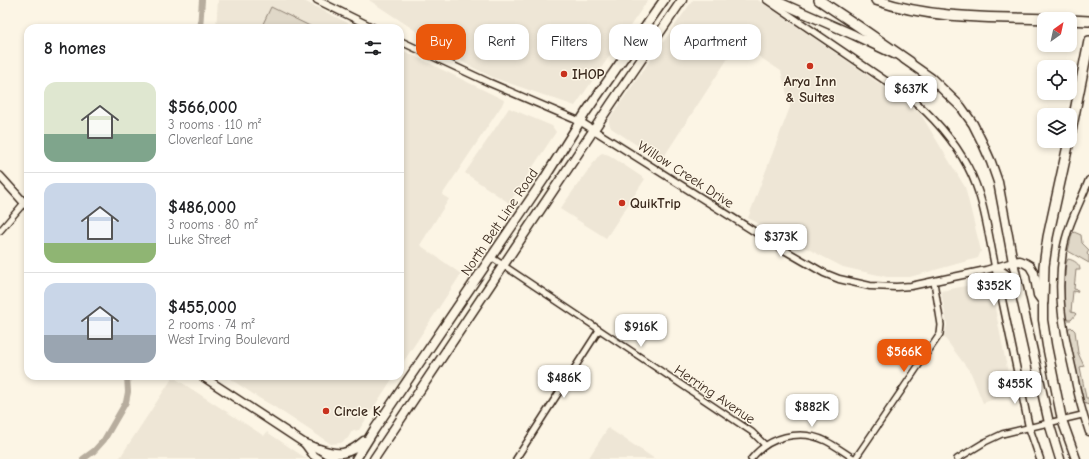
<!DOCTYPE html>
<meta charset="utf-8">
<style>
body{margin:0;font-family:"Comic Neue",sans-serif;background:#f6f6f6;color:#202124;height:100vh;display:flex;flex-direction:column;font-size:15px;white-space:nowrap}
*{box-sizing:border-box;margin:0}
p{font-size:13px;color:#757577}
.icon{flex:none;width:22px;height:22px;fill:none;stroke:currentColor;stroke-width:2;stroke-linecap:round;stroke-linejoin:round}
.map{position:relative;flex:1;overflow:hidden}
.drawer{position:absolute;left:24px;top:24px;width:380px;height:356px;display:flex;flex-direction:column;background:#fff;border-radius:12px;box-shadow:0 2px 6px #0003}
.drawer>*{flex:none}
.banner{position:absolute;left:416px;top:24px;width:380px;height:36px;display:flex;gap:8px}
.needle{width:26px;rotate:33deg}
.fabs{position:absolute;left:1037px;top:12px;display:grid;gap:8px}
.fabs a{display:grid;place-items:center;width:40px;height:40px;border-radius:8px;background:#fff;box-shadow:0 2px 6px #0003;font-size:20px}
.price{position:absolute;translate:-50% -34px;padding:0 9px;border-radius:8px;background:#fff;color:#222;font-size:13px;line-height:26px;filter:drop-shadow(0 1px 2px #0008)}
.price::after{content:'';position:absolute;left:50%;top:24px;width:12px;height:9px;margin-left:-6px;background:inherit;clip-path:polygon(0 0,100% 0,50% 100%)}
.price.selected{background:#ea580c;color:#fff}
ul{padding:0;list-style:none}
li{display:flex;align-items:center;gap:12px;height:100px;padding:0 20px}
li+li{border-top:1px solid #e0e0e0}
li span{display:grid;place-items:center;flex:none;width:112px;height:80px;border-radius:12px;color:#555}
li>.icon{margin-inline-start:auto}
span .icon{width:48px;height:48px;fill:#fffc;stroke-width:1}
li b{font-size:17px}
h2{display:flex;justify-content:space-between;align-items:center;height:48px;padding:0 20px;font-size:17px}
.tag{padding:0 14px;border-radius:12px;background:#fff;box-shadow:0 2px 6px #0003;font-size:14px;line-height:36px}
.tag.selected{background:#ea580c;color:#fff}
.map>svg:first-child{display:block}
.built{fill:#eee6d6}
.green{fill:#e0d8c8;stroke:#8e8173}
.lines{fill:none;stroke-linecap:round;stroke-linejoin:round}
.canal{stroke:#b7ad9e;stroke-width:6}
.minor-casing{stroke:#3b2a1e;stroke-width:8}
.tertiary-casing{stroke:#3b2a1e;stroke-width:9}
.secondary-casing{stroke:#3b2a1e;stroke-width:10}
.primary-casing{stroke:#3b2a1e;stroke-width:11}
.motorway-casing{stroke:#3b2a1e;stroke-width:12}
.minor{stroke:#fcf5e5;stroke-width:5}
.tertiary{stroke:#fcf5e5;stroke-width:6}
.secondary{stroke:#fcf5e5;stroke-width:7}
.primary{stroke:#fcf5e5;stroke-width:8}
.motorway{stroke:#fcf5e5;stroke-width:9}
.poi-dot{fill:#c8321e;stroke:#fcf5e5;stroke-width:1.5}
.labels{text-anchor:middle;stroke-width:3;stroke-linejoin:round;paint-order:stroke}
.poi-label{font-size:14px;font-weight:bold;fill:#3b2a1e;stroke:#fcf5e5;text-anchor:start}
.street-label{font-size:14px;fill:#3b2a1e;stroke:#fcf5e5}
</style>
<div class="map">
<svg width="1089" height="459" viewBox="0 0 1089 459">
<rect width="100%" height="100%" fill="#fcf5e5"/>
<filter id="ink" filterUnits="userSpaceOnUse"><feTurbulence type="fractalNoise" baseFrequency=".025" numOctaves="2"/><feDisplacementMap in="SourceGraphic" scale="8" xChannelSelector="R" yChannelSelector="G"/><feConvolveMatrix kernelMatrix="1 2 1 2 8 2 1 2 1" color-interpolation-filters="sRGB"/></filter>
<g filter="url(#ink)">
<g class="built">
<path d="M218,0h84l56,28h-142z"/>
<path d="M369,0h279l-73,106 -81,-28 -28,-14z"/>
<path d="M693,0h65l105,72 57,41 45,74 16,64 -3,7 -68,19h-23l-44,-10 -95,-49 42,-111 -9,-36 -43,-28 -77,118 -50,-33 -2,-5v-4z"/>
<path d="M400,49l104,51 -2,5 -60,90 7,4 -29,46 41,29 -61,93z"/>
<path d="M509,108l43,18 4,6 -47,71 -44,-30z"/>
<path d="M602,153l7,2 36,24 -39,59 -46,-29 39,-54z"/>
<path d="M980,283h10l22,110 -29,10 -12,-30 -27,-36 3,-12 -6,-34z"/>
<path d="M226,376h168l-35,54 -7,1 -4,7 -7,5 -10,1 -58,-38 -14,-8z"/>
<path d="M173,377l91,59 3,-4 40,27h-188z"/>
<path d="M608,428l47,31h-67z"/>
</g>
<g class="green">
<path d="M271,7l43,21h-53z"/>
<path d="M1074,232l7,3 1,8 7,7 -2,4 2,2v7l-21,-12 4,-17z"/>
<path d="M1068,259c6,1 12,5 12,11h-4l-2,19 4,1 -1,2 -4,-1 -2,21 4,1 1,1 -5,6h-3c-7,-6 -3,-46 -2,-57z"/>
<path d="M1071,327l4,4 3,22 6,13 -4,1 6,31h3v7l-3,-1 -3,-3 -15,-70 1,-3z"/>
</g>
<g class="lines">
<g class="canal">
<path d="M200,28l2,-28"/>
<path d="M83,459l11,-8 10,-11 22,-38 2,-10 -1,-16"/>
</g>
<defs>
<g id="minor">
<path d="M0,231l24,-28"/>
<path d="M491,257l261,175 13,13"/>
<path d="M516,459l83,-129"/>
<path d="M751,459c17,-22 49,-31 75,-18 10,5 19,12 29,18"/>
<path d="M855,459l85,-125 1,-9 -7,-43"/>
<path d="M957,459l28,-17 17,-8 80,-19"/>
</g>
<g id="tertiary">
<path d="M317,0l57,28"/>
<path d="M767,0l141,96c25,20 45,43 60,71 16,30 20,66 27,99 11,54 23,107 34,161l11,32"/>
<path d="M400,41l90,42 91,39 198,125 45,26 15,6 31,7 26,1 15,-1 75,-16 27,-8"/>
<path d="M1089,180c-9,23 -22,46 -26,71 -7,44 0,77 10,120 4,21 9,41 16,61"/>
</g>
<g id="secondary">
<path d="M0,176l28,31"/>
<path d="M202,376l102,67 15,6 15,10"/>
<path d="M305,444l8,11 6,4"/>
</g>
<g id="primary">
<path d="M774,0l80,35 40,19"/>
<path d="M904,59l27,19 30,29 12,17 10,20 8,18 7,20 15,80 36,161 11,36"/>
<path d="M1013,262l7,-1 5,2 5,3 4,7 4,22 5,7v18l4,26 15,74 14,39"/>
<path d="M995,267l17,12 6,6"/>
<path d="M319,449c20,7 29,6 45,-8"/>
<path d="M356,459l18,-29 170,-251 42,-67 78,-112"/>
<path d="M374,459l237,-355 71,-104"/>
</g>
<g id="motorway">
<path d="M819,0l39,26 52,36"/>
<path d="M876,0c57,20 119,17 179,19"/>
<path d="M1070,20l19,1"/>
<path d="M1070,136l19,-95"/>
<path d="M1043,302l1,-36 4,-29 21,-96"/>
</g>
</defs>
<use href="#minor" class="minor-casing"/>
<use href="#tertiary" class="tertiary-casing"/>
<use href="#secondary" class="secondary-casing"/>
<use href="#primary" class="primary-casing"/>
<use href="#motorway" class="motorway-casing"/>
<use href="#minor" class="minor"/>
<use href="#tertiary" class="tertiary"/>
<use href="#secondary" class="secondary"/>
<use href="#primary" class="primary"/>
<use href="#motorway" class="motorway"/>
</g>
</g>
<g class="poi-dot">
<circle cx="810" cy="66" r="4"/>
<circle cx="564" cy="74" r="4"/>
<circle cx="622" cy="203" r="4"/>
<circle cx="326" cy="411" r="4"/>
</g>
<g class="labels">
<g class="poi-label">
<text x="572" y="79">IHOP</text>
<text x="810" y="86" text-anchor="middle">Arya Inn<tspan x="810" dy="16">&amp; Suites</tspan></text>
<text x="630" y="208">QuikTrip</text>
<text x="334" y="416">Circle K</text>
</g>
<g class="street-label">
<text transform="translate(686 174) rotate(33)" y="5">Willow Creek Drive</text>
<text transform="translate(499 222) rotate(-56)" y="5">North Belt Line Road</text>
<text transform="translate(715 394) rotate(34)" y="5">Herring Avenue</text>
</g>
</g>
</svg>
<div class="fabs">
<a><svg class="needle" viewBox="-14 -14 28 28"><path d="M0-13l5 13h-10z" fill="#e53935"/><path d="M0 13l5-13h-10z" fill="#757577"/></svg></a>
<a><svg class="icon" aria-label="locate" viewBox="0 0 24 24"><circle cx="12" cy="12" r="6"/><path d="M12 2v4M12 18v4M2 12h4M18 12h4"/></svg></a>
<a><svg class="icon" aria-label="layers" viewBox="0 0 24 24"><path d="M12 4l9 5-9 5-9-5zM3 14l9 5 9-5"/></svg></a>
</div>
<b class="price" style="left:911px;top:110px">$637K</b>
<b class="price" style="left:781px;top:258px">$373K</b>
<b class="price" style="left:994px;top:307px">$352K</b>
<b class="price" style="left:641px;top:348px">$916K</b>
<b class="price selected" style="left:904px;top:373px">$566K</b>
<b class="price" style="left:564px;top:399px">$486K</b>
<b class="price" style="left:1015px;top:405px">$455K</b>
<b class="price" style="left:812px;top:428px">$882K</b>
<div class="banner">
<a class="tag selected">Buy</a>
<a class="tag">Rent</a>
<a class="tag">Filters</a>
<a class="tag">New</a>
<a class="tag">Apartment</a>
</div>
<section class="drawer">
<h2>8 homes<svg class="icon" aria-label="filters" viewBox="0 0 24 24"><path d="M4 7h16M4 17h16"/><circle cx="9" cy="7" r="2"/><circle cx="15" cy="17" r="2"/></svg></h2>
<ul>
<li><span style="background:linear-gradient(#dfe7d0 65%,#7fa58c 0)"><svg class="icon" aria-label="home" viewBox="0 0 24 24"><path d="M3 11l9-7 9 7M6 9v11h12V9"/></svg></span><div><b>$566,000</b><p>3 rooms · 110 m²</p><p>Cloverleaf Lane</p></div></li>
<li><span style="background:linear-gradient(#c9d6e8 75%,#8fb573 0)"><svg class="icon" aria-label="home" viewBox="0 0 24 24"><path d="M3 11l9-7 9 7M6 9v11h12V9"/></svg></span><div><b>$486,000</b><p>3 rooms · 80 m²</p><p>Luke Street</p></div></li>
<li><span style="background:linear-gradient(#c9d6e8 65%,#9aa5b1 0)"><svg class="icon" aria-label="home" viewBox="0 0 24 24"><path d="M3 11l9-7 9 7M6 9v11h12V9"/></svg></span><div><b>$455,000</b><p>2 rooms · 74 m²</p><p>West Irving Boulevard</p></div></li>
</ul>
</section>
</div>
